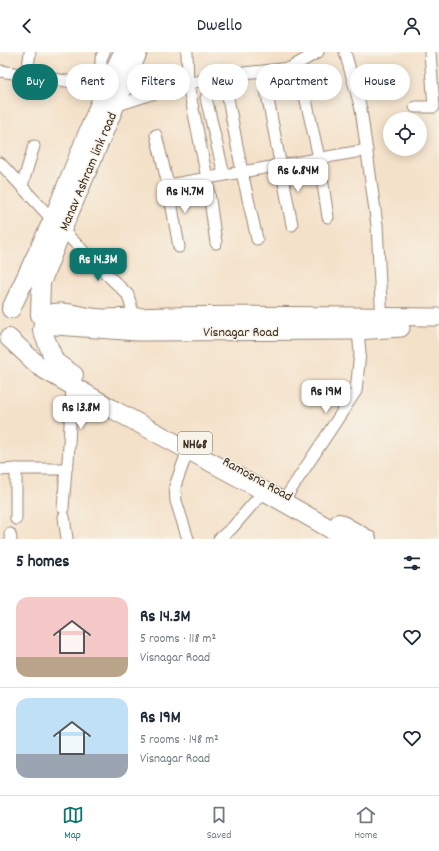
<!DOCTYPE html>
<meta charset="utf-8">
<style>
body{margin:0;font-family:Dekko,sans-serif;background:#f2f2f3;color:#1f2937;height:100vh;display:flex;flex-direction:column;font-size:15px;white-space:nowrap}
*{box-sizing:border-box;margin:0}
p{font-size:13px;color:#747a83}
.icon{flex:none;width:22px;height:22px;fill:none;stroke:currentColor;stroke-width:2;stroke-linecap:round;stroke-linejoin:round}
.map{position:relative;height:487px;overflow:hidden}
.drawer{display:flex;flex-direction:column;background:#fff;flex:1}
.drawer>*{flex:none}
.top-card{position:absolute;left:12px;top:12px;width:415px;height:36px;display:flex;gap:8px}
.controls{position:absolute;left:383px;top:60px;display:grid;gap:8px}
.controls a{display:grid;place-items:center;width:44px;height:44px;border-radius:50%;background:#fff;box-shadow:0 2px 10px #0003;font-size:20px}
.price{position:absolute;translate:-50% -34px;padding:0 9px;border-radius:8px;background:#fff;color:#222;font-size:13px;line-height:26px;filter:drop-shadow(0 1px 2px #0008)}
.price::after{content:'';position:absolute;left:50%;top:24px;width:12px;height:9px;margin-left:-6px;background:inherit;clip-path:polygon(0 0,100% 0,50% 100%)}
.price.selected{background:#0f766e;color:#fff}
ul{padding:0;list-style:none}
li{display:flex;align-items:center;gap:12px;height:100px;padding:0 16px}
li+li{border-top:1px solid #e0e1e3}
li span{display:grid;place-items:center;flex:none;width:112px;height:80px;border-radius:12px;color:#555}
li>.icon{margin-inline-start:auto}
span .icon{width:48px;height:48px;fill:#fffc;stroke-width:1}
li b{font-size:17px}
h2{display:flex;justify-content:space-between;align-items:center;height:48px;padding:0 16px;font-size:17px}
.tag{padding:0 14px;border-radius:18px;background:#fff;box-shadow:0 2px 10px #0003;font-size:14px;line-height:36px}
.tag.selected{background:#0f766e;color:#fff}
header{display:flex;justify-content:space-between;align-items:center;height:52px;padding:0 16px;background:#fff;font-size:18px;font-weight:600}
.menu{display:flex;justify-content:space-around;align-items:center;height:56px;border-top:1px solid #e0e1e3;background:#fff;font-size:11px;color:#747a83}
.menu a{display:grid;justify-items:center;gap:2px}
.menu .selected{color:#0f766e}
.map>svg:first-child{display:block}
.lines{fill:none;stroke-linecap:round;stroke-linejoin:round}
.minor-casing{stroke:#988674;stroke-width:13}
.primary-casing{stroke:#988674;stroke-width:19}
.trunk-casing{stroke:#988674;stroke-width:20}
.minor{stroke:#fff;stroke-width:11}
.primary{stroke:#fff;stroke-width:17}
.trunk{stroke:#fff;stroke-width:18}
.labels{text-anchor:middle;stroke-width:3;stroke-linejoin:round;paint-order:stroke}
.shield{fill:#f7f3e8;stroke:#73665b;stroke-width:1}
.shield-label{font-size:13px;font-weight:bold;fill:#3b2a1e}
.street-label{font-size:14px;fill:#3b2a1e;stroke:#f7f3e8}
</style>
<header><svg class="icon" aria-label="back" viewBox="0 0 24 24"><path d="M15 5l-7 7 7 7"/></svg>Dwello<svg class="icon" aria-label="person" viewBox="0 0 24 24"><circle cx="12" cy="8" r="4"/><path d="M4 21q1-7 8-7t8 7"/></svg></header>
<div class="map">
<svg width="439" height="487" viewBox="0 0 439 487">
<rect width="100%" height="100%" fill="#f7f3e8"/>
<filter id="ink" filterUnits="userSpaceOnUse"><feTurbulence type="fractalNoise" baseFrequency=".025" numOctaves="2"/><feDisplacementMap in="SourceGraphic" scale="8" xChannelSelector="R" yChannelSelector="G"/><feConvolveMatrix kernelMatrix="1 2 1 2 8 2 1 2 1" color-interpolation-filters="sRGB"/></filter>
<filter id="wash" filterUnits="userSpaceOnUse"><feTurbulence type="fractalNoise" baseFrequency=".012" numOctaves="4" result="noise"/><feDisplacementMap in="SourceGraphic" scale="16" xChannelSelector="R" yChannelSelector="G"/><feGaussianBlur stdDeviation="0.9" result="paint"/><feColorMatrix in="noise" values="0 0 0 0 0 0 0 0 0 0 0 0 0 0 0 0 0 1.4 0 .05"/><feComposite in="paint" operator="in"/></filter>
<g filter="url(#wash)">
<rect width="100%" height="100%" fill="#f4e1c9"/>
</g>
<g filter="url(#ink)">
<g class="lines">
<defs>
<g id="minor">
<path d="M104,0l-3,7v6l4,5 8,4"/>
<path d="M187,0l1,32 19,94 9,65"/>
<path d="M345,0l16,57 16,116 5,97"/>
<path d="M0,19l86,13 10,8 8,1"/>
<path d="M27,23l3,-23"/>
<path d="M303,35l16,71 9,59"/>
<path d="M266,37l26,136"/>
<path d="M206,46l18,77"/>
<path d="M228,46l14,74 15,67"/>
<path d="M115,54l55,-18 55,-13 65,-7 28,-16"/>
<path d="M415,55h19l-4,-55"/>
<path d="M156,83l12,50 199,-35"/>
<path d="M0,111l62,67 66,65 8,28"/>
<path d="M168,133l11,62"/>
<path d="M22,134l12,-40"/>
<path d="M188,398l-13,36 1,15 12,38"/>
<path d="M0,418l16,-1"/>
<path d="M288,442l68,-103 4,-38 -2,-22"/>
<path d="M63,456l3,-39 2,-7 4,-75"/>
<path d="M64,465l3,22"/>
<path d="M16,467v-50h50"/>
<path d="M10,482l1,5"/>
<path d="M219,487l13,-11 32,-37"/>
</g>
<g id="primary">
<path d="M41,265c19,-12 43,2 64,1 111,-5 223,-2 334,-1"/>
<path d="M42,273l96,7 220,-1 43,-3"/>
</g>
<g id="trunk">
<path d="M11,257l42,-90 51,-126 19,-41"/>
<path d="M40,263l1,-32 21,-53 76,-178"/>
<path d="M42,278l13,32 19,13"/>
<path d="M9,286l31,29 74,43 150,81 84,48"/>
<path d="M339,471l28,16"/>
</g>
</defs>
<use href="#minor" class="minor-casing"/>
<use href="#primary" class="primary-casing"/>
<use href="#trunk" class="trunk-casing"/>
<use href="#minor" class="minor"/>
<use href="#primary" class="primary"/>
<use href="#trunk" class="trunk"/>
</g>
</g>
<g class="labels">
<rect class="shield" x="178" y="380" width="34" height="22" rx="3"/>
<g class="shield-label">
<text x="195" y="396">NH68</text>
</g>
<g class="street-label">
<text transform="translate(87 119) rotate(-67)" y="5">Manav Ashram link road</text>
<text x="241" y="284">Visnagar Road</text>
<text transform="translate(258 426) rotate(29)" y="5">Ramosna Road</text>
</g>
</g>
</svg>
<div class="controls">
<a><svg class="icon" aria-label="locate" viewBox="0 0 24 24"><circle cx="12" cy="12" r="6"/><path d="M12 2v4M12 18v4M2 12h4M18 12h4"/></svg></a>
</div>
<b class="price" style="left:298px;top:141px">Rs 6.84M</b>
<b class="price" style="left:185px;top:162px">Rs 14.7M</b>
<b class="price selected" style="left:98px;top:230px">Rs 14.3M</b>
<b class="price" style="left:326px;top:362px">Rs 19M</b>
<b class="price" style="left:81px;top:378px">Rs 13.8M</b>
<div class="top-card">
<a class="tag selected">Buy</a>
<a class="tag">Rent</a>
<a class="tag">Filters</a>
<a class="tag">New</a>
<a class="tag">Apartment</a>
<a class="tag">House</a>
</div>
</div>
<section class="drawer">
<h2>5 homes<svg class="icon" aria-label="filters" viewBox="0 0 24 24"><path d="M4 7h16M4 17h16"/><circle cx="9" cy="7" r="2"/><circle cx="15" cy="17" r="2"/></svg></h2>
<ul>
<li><span style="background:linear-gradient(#f6c9c9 75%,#b9a48a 0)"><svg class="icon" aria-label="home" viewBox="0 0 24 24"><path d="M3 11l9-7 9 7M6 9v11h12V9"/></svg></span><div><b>Rs 14.3M</b><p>5 rooms · 118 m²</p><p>Visnagar Road</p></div><svg class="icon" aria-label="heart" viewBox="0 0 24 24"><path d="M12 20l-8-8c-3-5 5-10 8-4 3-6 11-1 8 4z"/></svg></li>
<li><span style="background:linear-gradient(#bfe0f5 70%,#9aa5b1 0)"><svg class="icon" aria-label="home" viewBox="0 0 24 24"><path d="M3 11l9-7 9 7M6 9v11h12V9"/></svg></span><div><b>Rs 19M</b><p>5 rooms · 148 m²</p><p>Visnagar Road</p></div><svg class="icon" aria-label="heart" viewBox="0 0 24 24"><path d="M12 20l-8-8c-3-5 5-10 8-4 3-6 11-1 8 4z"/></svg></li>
</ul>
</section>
<nav class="menu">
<a class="selected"><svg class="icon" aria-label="map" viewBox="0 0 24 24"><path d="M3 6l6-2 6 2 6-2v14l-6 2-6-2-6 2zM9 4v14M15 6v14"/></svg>Map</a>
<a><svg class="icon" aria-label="saved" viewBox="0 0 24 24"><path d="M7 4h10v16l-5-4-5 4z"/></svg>Saved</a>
<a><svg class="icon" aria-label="home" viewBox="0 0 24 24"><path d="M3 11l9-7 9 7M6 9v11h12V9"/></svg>Home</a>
</nav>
